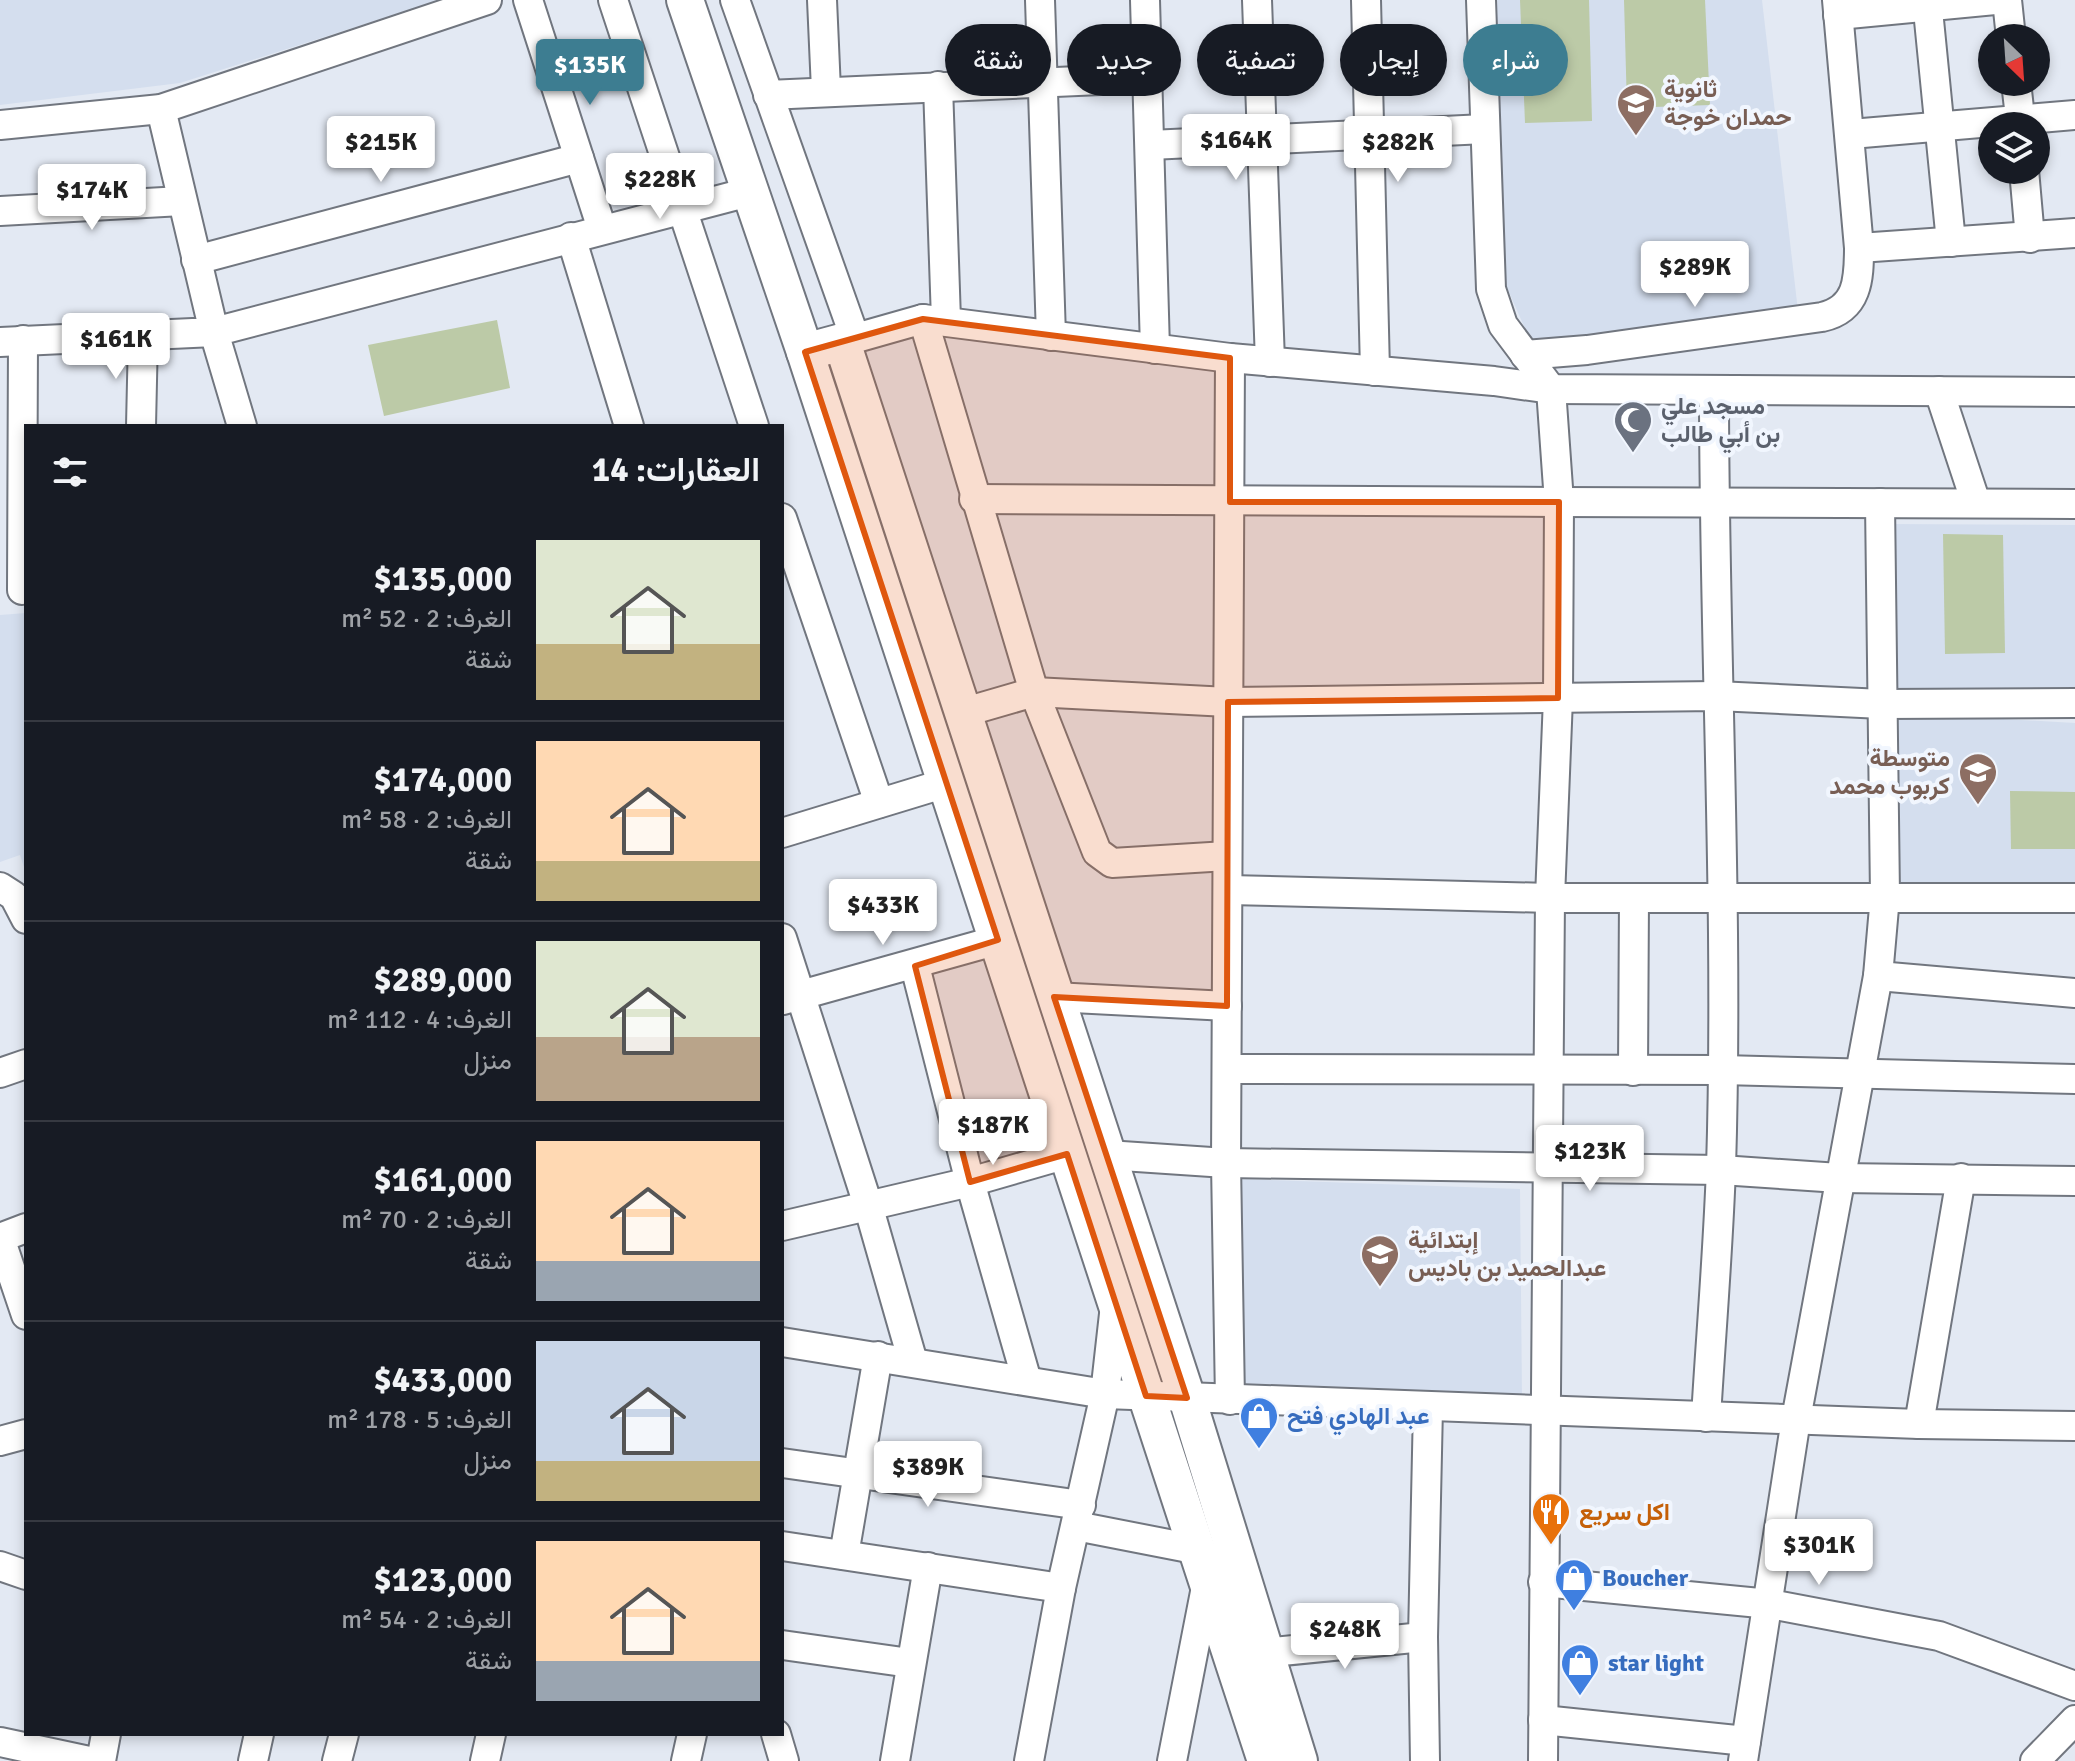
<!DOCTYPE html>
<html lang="ar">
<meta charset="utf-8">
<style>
body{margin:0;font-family:Signika,Vazirmatn,sans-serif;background:#20242c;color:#f1f3f6;direction:rtl;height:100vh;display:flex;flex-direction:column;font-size:30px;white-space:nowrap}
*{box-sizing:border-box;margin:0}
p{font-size:26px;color:#9ea1a6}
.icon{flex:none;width:44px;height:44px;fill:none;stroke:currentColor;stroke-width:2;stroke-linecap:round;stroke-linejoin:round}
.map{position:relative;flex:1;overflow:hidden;direction:ltr}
.side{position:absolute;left:24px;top:424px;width:760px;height:1312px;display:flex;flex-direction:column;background:#171b24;border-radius:0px;box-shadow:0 4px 12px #0003;direction:rtl}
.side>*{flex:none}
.top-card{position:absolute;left:808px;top:24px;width:760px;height:72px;direction:rtl;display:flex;gap:16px}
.needle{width:52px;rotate:155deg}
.tools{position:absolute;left:1978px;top:24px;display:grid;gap:16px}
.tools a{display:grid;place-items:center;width:72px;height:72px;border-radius:50%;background:#171b24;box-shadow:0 4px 12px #0003;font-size:40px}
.price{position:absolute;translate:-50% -68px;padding:0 18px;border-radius:8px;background:#fff;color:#222;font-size:26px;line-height:52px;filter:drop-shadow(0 2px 4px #0008)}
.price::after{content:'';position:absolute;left:50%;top:48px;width:24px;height:18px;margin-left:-12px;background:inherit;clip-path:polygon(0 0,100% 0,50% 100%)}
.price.on{background:#3d7d91;color:#fff}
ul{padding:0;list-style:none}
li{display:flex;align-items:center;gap:24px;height:200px;padding:0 24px}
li+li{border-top:2px solid #363941}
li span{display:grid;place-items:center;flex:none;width:224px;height:160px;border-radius:0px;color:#555}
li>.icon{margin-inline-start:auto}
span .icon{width:96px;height:96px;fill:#fffc;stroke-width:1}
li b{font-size:34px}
h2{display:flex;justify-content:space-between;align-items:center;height:96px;padding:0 24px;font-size:34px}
.tag{padding:0 28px;border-radius:36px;background:#171b24;box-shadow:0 4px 12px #0003;font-size:28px;line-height:72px}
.tag.on{background:#3d7d91;color:#fff}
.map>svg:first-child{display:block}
.built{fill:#d4deee}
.green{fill:#bccaa7}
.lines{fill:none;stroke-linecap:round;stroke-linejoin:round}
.minor-casing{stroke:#71767f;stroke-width:32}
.major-casing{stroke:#71767f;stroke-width:40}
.minor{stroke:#fff;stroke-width:28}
.major{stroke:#fff;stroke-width:36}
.marked{fill:#df570e;fill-opacity:0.2;stroke:#df570e;stroke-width:6;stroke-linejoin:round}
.labels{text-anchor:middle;stroke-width:8;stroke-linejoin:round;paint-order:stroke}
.education-label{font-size:24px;font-weight:bold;fill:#785e54;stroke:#f1f6fe;text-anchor:start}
.worship-label{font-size:24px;font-weight:bold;fill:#5b616d;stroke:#f1f6fe;text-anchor:start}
.shop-label{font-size:24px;font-weight:bold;fill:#366cbe;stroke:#f1f6fe;text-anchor:start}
.food-label{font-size:24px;font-weight:bold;fill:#c56008;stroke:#f1f6fe;text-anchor:start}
</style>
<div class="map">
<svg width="2075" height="1761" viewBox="0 0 2075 1761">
<rect width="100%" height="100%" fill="#e3e9f3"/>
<g class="built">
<path d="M0,0h440l-260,83 -180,22z"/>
<path d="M1485,0h277l36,311 -267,31 -30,-68z"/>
<path d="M1886,524l189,1v173l-197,3z"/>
<path d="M26,613v260l-6,-18 -20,7v-247z"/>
<path d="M1880,712l195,11v170l-191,-4z"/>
<path d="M1239,1179l281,10 2,209 -282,-11z"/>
</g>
<g class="green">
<path d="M1520,0h69l3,121 -67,2z"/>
<path d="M1624,0h81l5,105 -83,3z"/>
<path d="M497,320l13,68 -126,28 -16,-71z"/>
<path d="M1943,534l60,1 2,118 -60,1z"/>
<path d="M2010,791l65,1v57h-64z"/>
</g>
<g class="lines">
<defs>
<g id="minor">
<path d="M528,0l74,229"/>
<path d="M613,0l141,426"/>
<path d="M735,0l120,338"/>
<path d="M822,0l4,90"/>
<path d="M1040,0l11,336"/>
<path d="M1145,0l10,349"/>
<path d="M1257,0l13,362"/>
<path d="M1366,0l9,371"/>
<path d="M1481,0l10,289 12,36 48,64 8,113 -1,196 -8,200 -7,863"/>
<path d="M1927,0l24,242"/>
<path d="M2007,0l4,38"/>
<path d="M1838,15l157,-15"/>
<path d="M2016,82l5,44"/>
<path d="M938,86l8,234"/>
<path d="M768,95l378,-17"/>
<path d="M0,125l161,-16 326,-109"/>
<path d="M1851,134l224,-19"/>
<path d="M1150,145l335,-16"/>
<path d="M2024,170l6,68"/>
<path d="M0,211l182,-10"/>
<path d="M571,237l58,189"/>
<path d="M1859,248l216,-15"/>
<path d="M196,260l383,-102"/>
<path d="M923,319l111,373 63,160 15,11 115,-7"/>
<path d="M0,342l214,-10 -53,-223"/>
<path d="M842,342l81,-23 307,39 264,23 57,8 524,3"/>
<path d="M1525,355l62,-5 235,-33c36,-8 37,-38 37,-69l-22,-248"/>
<path d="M1939,391l37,112"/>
<path d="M141,426l2,-90"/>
<path d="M242,426l-28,-94 535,-140"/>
<path d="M974,499c367,5 734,1 1101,5"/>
<path d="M782,518l97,285"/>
<path d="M22,590l1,-250"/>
<path d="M965,712l69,-20 194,10 489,-6 165,8 193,-1"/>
<path d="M782,833l164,-50"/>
<path d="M0,887l14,9 12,23"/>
<path d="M1229,890l321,8h525"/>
<path d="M782,938l86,267 45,157"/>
<path d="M915,966l55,216 57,199"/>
<path d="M1878,976l197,17"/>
<path d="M1054,997l173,9"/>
<path d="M783,1000l215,-60"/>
<path d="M1227,1069l495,1 353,9"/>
<path d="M1633,1071l1,-173"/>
<path d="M0,1073l26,-9"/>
<path d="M1107,1155l119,8 495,7 118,8 236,3"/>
<path d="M782,1226l188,-44 97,-28"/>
<path d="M26,1228l-26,10 26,77"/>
<path d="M782,1342l323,52 814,30 156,2"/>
<path d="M1230,1400l-4,-237 4,-805"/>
<path d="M1706,1417c5,-83 12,-166 15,-249 8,-258 -7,-517 -7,-776"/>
<path d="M1919,1424l42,-246"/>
<path d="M0,1441l26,-7"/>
<path d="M782,1463l299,42"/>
<path d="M1076,1526l118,23"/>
<path d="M782,1546l279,42"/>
<path d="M844,1555l34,-199"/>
<path d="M0,1566l26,9"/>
<path d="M1543,1582l227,22 169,32 136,50"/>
<path d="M782,1645l128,18"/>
<path d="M1263,1653l160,-16"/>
<path d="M1543,1720l203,21"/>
<path d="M776,1734l8,27"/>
<path d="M0,1742l89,19"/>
<path d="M101,1761l5,-27"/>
<path d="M253,1761l6,-27"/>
<path d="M337,1761l7,-27"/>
<path d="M485,1761l6,-27"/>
<path d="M686,1761l6,-27"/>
<path d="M895,1761l33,-194"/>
<path d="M1029,1761l32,-173 44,-194 10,-89"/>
<path d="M1172,1761l34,-174"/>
<path d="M1425,1761l-2,-124 5,-230"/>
<path d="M1743,1761l53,-342 82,-443 7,-80 -5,-393"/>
<path d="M2035,1761l40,-41"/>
</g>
<g id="major">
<path d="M685,0l120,352 461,1409"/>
<path d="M805,352l37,-10 345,1056 112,363"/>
</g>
</defs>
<use href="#minor" class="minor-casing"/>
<use href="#major" class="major-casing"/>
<use href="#minor" class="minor"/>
<use href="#major" class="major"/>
</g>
<path class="marked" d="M923,319l307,39v144h329l-1,196 -330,4 -1,304 -173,-9 133,401 -41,-2 -79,-242 -97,28 -55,-216 83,-26 -193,-588z"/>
<defs>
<symbol id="school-pin" viewBox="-11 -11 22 30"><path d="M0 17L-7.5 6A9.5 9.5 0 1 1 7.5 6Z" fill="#8d6e63" stroke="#f1f6fe"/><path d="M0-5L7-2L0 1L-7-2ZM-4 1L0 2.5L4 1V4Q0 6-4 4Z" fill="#fff"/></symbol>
<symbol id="mosque-pin" viewBox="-11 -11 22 30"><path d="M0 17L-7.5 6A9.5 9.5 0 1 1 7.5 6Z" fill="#6b7280" stroke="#f1f6fe"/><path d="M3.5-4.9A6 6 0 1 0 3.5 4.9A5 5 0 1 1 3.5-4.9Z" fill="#fff"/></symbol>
<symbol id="shop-pin" viewBox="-11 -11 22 30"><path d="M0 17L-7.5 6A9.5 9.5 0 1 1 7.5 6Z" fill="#3f7fe0" stroke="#f1f6fe"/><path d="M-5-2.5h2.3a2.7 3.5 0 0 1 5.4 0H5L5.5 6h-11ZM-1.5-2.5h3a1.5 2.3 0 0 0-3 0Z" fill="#fff"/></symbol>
<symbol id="restaurant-pin" viewBox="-11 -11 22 30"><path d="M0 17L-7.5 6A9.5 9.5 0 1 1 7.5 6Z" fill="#e8710a" stroke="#f1f6fe"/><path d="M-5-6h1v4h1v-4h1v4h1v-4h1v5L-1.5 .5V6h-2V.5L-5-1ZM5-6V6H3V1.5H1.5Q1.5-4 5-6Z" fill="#fff"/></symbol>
</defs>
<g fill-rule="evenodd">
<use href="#school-pin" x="1614" y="81" width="44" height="60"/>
<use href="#mosque-pin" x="1611" y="398" width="44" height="60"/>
<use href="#school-pin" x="1956" y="750" width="44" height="60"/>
<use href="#school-pin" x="1358" y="1232" width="44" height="60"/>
<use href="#shop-pin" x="1237" y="1394" width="44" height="60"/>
<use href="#restaurant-pin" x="1529" y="1490" width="44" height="60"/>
<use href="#shop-pin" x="1552" y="1556" width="44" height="60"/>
<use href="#shop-pin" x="1558" y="1641" width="44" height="60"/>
</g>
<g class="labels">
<g class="education-label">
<text x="1664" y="97">ثانوية<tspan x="1664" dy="28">حمدان خوجة</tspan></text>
<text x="1950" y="766" text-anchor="end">متوسطة<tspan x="1950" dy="28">كربوب محمد</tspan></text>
<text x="1408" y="1248">إبتدائية<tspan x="1408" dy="28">عبدالحميد بن باديس</tspan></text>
</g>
<g class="worship-label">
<text x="1661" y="414">مسجد علي<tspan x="1661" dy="28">بن أبي طالب</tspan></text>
</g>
<g class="shop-label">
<text x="1287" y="1424">عبد الهادي فتح</text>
<text x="1602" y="1586">Boucher</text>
<text x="1608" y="1671">star light</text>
</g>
<g class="food-label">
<text x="1579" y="1520">اكل سريع</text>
</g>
</g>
</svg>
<div class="tools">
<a><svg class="needle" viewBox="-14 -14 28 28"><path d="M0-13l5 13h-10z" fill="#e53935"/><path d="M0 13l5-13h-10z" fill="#9ea1a6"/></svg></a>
<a><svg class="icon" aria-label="layers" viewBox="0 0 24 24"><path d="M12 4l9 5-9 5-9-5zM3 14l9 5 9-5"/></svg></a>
</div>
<b class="price on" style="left:590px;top:107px">$135K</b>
<b class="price" style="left:1236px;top:182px">$164K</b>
<b class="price" style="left:381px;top:184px">$215K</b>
<b class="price" style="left:1398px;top:184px">$282K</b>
<b class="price" style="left:660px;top:221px">$228K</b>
<b class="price" style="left:92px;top:232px">$174K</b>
<b class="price" style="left:1695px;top:309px">$289K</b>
<b class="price" style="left:116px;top:381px">$161K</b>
<b class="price" style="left:883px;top:947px">$433K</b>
<b class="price" style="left:993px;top:1167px">$187K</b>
<b class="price" style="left:1590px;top:1193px">$123K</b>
<b class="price" style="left:928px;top:1509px">$389K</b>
<b class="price" style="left:1819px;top:1587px">$301K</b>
<b class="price" style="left:1345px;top:1671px">$248K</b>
<div class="top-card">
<a class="tag on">شراء</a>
<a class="tag">إيجار</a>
<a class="tag">تصفية</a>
<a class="tag">جديد</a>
<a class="tag">شقة</a>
</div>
<section class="side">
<h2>العقارات: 14<svg class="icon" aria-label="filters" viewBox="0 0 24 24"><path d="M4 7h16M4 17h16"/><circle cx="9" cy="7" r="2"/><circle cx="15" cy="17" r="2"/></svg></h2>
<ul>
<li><span style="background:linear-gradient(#dfe7d0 65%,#c2b280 0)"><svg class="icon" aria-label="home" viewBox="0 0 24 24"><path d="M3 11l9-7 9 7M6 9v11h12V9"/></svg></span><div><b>$135,000</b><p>الغرف: 2 · 52 m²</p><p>شقة</p></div></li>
<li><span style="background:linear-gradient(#ffd9b3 75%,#c2b280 0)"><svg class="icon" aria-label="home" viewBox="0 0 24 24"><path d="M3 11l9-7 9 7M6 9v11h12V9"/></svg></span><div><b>$174,000</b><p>الغرف: 2 · 58 m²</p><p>شقة</p></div></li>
<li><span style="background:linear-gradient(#dfe7d0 60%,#b9a48a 0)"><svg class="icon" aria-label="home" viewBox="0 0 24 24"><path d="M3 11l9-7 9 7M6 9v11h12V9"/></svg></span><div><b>$289,000</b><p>الغرف: 4 · 112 m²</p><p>منزل</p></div></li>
<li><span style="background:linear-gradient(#ffd9b3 75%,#9aa5b1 0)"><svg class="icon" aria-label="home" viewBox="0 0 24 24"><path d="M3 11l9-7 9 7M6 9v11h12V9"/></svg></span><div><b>$161,000</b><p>الغرف: 2 · 70 m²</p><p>شقة</p></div></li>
<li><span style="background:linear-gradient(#c9d6e8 75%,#c2b280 0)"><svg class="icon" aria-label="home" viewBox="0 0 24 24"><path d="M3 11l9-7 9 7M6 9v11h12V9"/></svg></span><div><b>$433,000</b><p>الغرف: 5 · 178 m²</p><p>منزل</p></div></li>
<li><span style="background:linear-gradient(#ffd9b3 75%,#9aa5b1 0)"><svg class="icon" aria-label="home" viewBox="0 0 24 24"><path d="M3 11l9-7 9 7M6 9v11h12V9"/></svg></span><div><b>$123,000</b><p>الغرف: 2 · 54 m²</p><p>شقة</p></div></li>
</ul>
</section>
</div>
